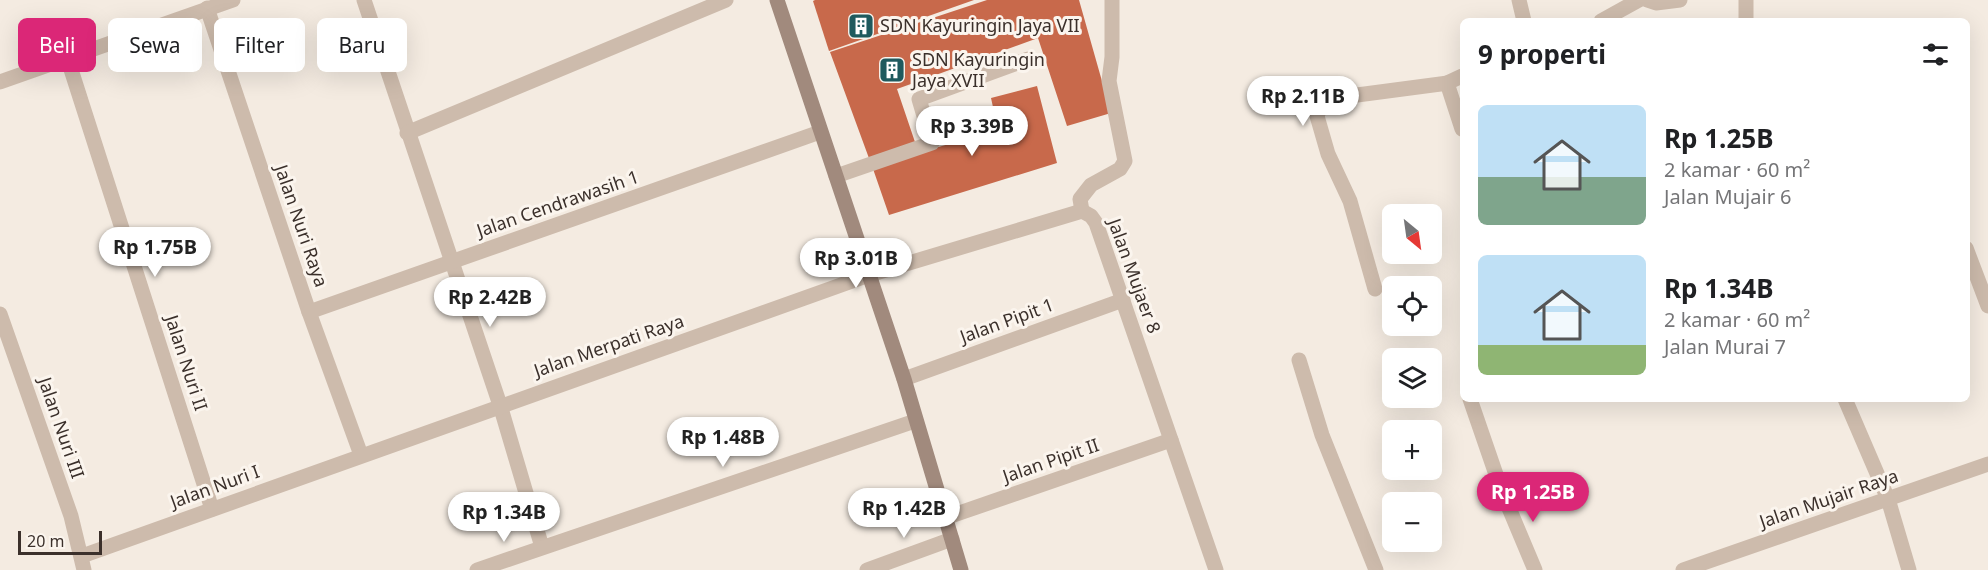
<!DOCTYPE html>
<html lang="id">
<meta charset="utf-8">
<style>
body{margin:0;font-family:"Noto Sans",sans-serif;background:#f2f2f2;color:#202124;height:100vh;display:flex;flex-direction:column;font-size:22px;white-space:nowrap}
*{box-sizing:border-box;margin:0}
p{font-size:20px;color:#757577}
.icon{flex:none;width:33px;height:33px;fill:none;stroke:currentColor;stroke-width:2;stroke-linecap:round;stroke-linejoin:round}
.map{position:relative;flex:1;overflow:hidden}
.sheet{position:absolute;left:1460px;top:18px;width:510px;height:384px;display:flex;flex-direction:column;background:#fff;border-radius:9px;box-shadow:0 6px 24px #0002}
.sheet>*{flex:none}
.hud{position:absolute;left:18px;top:18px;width:570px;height:54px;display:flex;gap:12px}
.needle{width:39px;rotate:151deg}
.tools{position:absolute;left:1382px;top:204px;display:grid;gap:12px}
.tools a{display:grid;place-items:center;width:60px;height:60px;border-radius:9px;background:#fff;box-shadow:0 6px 24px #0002;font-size:30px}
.scale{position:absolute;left:18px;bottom:15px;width:84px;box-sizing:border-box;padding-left:6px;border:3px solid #3b302b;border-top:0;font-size:16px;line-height:21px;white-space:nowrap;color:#3b302b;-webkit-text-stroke:4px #fbf5ee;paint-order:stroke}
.price{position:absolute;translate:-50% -51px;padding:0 14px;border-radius:21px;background:#fff;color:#222;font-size:20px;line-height:39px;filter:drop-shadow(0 2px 3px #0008)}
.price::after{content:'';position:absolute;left:50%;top:36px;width:18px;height:14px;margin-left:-9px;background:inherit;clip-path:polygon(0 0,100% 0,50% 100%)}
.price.selected{background:#db2777;color:#fff}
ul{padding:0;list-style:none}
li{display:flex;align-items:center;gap:18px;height:150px;padding:0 18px}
li span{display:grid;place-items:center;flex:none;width:168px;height:120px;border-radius:9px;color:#555}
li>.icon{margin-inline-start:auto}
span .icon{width:72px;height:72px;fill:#fffc;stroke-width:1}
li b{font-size:26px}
h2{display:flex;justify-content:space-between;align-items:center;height:72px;padding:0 18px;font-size:26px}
.pill{padding:0 21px;border-radius:9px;background:#fff;box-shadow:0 6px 24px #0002;font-size:21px;line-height:54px}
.pill.selected{background:#db2777;color:#fff}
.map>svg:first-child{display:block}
.building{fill:#c8694b}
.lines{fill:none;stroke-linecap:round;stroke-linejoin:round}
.lane{stroke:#cdbbac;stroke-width:15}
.street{stroke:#cdbbac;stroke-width:15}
.secondary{stroke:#a18a7d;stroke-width:15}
.labels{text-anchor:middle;stroke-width:6;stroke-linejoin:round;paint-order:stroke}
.poi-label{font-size:18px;fill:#3b302b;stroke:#fbf5ee;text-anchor:start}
.street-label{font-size:18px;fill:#3b302b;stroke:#fbf5ee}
</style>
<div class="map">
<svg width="1988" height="570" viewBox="0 0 1988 570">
<rect width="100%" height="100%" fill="#f4ebe1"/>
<g class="building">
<path d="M815,0h159l-145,51 -16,-50z"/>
<path d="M987,0h92l32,113 -44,13 -29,-88 -141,51 19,56 -46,16 -40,-109z"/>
<path d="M1037,86l20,77 -168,52 -17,-49 126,-36 -7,-32z"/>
</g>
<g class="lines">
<path class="lane" d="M836,176l96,-33 -13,-44 109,-40"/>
<g class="street">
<path d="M364,0l136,405 42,142"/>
<path d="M1519,0l5,21"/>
<path d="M1647,0l9,3 24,-3"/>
<path d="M1746,0v21"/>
<path d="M207,8l102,304 52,143"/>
<path d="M1601,21l38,-21"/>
<path d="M67,57l145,452"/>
<path d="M1462,76l-15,7 15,46"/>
<path d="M0,82l233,-82"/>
<path d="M407,133l319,-133"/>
<path d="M1082,211l-2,-12 11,-14 29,-16 5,-8 -16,-80 3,-24v-57"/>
<path d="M1966,248l22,58"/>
<path d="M1375,289l-25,-88 -22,-47 -11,-38 5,-13 20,-6 106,-14"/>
<path d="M309,312l511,-180"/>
<path d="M0,314l71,202 13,54"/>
<path d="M1299,360l23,75 54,135"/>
<path d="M904,379l219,-79"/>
<path d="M1470,399l31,90 34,81"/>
<path d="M1845,399l43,100 21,71"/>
<path d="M945,518l226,-78"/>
<path d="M82,556l787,-281 213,-64 9,5 5,7 120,347"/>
<path d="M477,570l438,-149"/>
<path d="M867,570l85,-31"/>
<path d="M1683,570l305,-106"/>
</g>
<path class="secondary" d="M777,0l127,379 57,191"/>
</g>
<defs>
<symbol id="building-square" viewBox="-11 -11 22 22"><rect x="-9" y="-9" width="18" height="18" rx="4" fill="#1f5a5e" stroke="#fbf5ee"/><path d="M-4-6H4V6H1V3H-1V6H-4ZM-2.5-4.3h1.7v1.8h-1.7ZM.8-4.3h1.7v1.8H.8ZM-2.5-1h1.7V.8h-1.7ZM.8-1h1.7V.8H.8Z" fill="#fff"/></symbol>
</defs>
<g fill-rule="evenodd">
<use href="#building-square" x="846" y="11" width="30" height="30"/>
<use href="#building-square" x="877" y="55" width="30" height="30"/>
</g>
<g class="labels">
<g class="poi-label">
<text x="880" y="32">SDN Kayuringin Jaya VII</text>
<text x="912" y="66">SDN Kayuringin<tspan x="912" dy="21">Jaya XVII</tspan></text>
</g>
<g class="street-label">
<text transform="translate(558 204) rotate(-19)" y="6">Jalan Cendrawasih 1</text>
<text transform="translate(301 226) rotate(71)" y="6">Jalan Nuri Raya</text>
<text transform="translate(1134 276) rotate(70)" y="6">Jalan Mujaer 8</text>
<text transform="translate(1007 321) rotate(-20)" y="6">Jalan Pipit 1</text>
<text transform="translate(609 346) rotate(-19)" y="6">Jalan Merpati Raya</text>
<text transform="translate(186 363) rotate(72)" y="6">Jalan Nuri II</text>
<text transform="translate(61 428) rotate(71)" y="6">Jalan Nuri III</text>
<text transform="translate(1051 461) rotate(-19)" y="6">Jalan Pipit II</text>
<text transform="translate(215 487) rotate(-20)" y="6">Jalan Nuri I</text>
<text transform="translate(1829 499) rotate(-19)" y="6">Jalan Mujair Raya</text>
</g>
</g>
</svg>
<div class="tools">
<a><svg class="needle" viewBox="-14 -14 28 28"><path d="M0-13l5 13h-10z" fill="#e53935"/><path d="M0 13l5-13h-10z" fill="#757577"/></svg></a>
<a><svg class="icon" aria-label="locate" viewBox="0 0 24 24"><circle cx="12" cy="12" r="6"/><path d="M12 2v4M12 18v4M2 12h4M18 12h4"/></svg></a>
<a><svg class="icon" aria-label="layers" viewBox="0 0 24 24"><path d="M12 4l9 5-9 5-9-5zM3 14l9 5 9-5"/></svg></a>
<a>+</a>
<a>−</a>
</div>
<div class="scale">20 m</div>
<b class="price" style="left:1303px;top:127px">Rp 2.11B</b>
<b class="price" style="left:972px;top:157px">Rp 3.39B</b>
<b class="price" style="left:155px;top:278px">Rp 1.75B</b>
<b class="price" style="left:856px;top:289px">Rp 3.01B</b>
<b class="price" style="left:490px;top:328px">Rp 2.42B</b>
<b class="price" style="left:723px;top:468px">Rp 1.48B</b>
<b class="price selected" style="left:1533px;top:523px">Rp 1.25B</b>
<b class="price" style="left:904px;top:539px">Rp 1.42B</b>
<b class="price" style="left:504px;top:543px">Rp 1.34B</b>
<div class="hud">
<a class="pill selected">Beli</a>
<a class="pill">Sewa</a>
<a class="pill">Filter</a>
<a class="pill">Baru</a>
</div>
<section class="sheet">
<h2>9 properti<svg class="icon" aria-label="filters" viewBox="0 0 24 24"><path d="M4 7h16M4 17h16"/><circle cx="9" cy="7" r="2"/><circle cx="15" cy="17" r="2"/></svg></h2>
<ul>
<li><span style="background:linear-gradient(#bfe0f5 60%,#7fa58c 0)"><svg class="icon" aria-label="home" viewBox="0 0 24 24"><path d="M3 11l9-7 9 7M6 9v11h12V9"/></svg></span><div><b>Rp 1.25B</b><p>2 kamar · 60 m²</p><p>Jalan Mujair 6</p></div></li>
<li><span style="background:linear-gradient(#bfe0f5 75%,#8fb573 0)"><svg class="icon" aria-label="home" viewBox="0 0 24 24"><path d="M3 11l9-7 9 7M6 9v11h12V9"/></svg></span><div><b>Rp 1.34B</b><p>2 kamar · 60 m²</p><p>Jalan Murai 7</p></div></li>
</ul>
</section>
</div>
